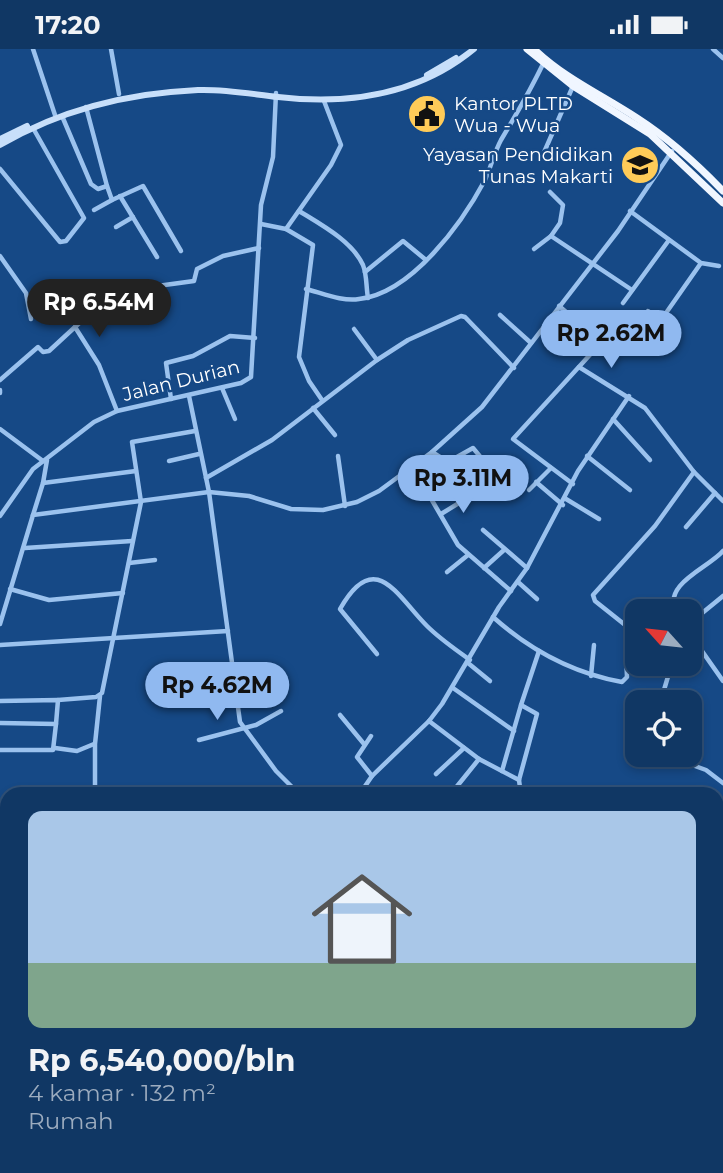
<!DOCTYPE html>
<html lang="id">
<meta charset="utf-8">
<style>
body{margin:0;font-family:Montserrat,sans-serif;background:#1e426d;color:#f1f3f6;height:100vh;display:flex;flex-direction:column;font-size:26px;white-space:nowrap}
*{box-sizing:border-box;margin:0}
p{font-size:23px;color:#9cacbf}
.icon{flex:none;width:38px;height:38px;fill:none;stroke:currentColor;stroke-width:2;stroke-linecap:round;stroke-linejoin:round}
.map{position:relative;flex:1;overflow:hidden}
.sheet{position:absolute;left:0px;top:738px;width:724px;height:387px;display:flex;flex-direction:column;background:#103764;border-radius:21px 21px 0 0;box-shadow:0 4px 10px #0003,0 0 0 2px #305178}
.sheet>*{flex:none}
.needle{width:46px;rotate:297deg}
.buttons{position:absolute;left:625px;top:550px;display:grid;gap:14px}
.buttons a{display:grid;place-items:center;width:77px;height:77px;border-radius:14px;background:#103764;box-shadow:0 4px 10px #0003,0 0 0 2px #305178;font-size:35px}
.price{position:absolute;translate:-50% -60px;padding:0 16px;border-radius:24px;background:#90b9f0;color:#111;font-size:23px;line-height:46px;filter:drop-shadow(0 2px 4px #0008)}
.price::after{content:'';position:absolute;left:50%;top:42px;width:21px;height:16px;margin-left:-10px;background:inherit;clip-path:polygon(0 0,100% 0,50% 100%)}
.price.active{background:#222;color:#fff}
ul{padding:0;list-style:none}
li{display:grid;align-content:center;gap:14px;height:371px;padding:0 28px}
li span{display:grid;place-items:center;height:217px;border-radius:14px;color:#555}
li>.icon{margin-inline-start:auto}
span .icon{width:126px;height:126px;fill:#fffc;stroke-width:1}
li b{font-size:30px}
.status{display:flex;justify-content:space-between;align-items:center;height:49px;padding:0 35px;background:#103764;direction:ltr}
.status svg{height:19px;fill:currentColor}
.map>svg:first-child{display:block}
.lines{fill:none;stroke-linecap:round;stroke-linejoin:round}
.minor{stroke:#9bc2ee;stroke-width:4.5}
.tertiary{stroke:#9bc2ee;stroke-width:5}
.secondary{stroke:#c8dffa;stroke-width:6}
.trunk{stroke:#f0f6ff;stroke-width:7}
.labels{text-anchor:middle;stroke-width:5;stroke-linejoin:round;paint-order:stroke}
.poi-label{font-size:19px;fill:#fff;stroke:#164986;text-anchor:start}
.street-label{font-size:19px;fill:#fff;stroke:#164986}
</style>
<div class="status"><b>17:20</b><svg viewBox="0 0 49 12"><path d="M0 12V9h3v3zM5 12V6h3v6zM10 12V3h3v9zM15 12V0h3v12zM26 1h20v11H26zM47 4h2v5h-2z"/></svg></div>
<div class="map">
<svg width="723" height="1124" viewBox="0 0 723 1124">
<rect width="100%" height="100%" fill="#164986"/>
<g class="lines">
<g class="minor">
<path d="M33,0l22,66"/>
<path d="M111,0l8,45"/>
<path d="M713,0l10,9"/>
<path d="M62,67l29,68 7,5 9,-3 -21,-79"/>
<path d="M542,108l31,-71"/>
<path d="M0,120l60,73 6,-1 18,-23 -51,-90"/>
<path d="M107,137l5,14 31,-14 38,65"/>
<path d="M550,143l13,13 -3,18 -9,13 81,54"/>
<path d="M120,147l37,61"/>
<path d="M94,161l18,-10"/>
<path d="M299,162c21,13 53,30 64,54 4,10 3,22 5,33"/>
<path d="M630,162l71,52 18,3"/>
<path d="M261,175l25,5 27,16 -14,112 10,24 13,19"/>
<path d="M116,178l17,-10"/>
<path d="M286,180l45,-64 10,-20 -17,-44"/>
<path d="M534,200l17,-13"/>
<path d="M0,207l26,37 5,26"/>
<path d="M365,223l38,-31 23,19"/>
<path d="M306,240c16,4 37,13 53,10 53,-6 103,-76 126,-119 6,-13 9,-27 16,-40 15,-25 29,-49 42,-76"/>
<path d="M623,254l46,-63"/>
<path d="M559,257l38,32 1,8 -85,93 60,45"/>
<path d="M648,262l9,6 9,-4 35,-50"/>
<path d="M500,266l31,28"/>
<path d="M75,278l12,-11v-18l57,-5 6,-6 44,-6 3,-12 26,-13 36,-8"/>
<path d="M354,280l23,31"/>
<path d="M0,331l38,-33 5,5 6,-1 26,-24 24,38 18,46"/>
<path d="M222,339l13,31"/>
<path d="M0,341v3"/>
<path d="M189,347l20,96 31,230 36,49 24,24"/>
<path d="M171,350l-5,-36 27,-7 37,-20 25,2"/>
<path d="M313,359l22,27"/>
<path d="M613,370l37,41"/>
<path d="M0,380l43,32"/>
<path d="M432,403l16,10 25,-14 15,18"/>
<path d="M338,407l7,50"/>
<path d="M587,407l43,34"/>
<path d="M47,411l-4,23 93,-12"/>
<path d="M169,412l30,-7"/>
<path d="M412,417l46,79 53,46"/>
<path d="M694,423l29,29"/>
<path d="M206,429l66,-38 105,-80 31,-20 53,-24 4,1 49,51"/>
<path d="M536,433l27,23"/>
<path d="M529,441l22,-22"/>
<path d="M566,450l33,20"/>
<path d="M441,465l31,-19"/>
<path d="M33,466l10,-32"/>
<path d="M0,467l33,-47 61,-47 23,-11 124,-28 10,-6 10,-172 12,-48 3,-64"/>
<path d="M686,478l29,-34"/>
<path d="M483,481l44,38"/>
<path d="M25,499l107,-7"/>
<path d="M129,514l26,-3"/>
<path d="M484,519l20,-18"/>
<path d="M447,523l21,-17"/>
<path d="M518,533l19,17"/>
<path d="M10,540l39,11 74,-7"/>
<path d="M676,562c-14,-27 34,-44 47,-60"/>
<path d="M493,568c37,33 80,56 129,65l5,-5 -1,-21 8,-24 -39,-31 -2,-6 62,-69 39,-54 -49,-64 -66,-41"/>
<path d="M690,574l33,-27"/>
<path d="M0,575l33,-109 176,-23 40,4 42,13 32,1 34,-8 22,-11 53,-39 50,-45 136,-176 54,-80"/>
<path d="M690,585l33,47"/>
<path d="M0,596l228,-14"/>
<path d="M377,605l-37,-45c35,-62 57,-13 87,17 13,13 28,23 43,34"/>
<path d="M468,614l22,18"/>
<path d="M591,627l3,-31"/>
<path d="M453,639l61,43"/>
<path d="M664,641l8,-27"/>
<path d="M164,643l69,-8"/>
<path d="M58,651l38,-3 6,-4 39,-191 -9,-60 63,-11"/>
<path d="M0,652l58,-1 -2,24 -56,-1"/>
<path d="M521,656l18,-54"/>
<path d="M340,666l24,29"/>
<path d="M429,672l50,38 40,21"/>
<path d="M371,687l-14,21 15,19"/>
<path d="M199,691l57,-15 25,-14"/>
<path d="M55,699l22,3 17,-7"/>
<path d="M0,701h53l3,-26"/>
<path d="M681,712l25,9 17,13"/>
<path d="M502,722l19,-66 16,9 -18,66 2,15"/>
<path d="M436,725l28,-26"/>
<path d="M95,746v-51l5,-48"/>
<path d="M359,746l13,-19 57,-55 13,-17 57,-97 28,-39 51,-97 51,-75"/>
<path d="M450,746l29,-36"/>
<path d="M718,820l5,-6"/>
<path d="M0,855h7"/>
<path d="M718,859l5,-6"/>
<path d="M718,893l5,5"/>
<path d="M718,942l5,-7"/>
<path d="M718,980l5,-6"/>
<path d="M0,1083l7,-5"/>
<path d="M289,1118l20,6"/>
<path d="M420,1118l4,6"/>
<path d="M457,1118l5,6"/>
<path d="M489,1118l4,6"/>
<path d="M520,1118l4,6"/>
<path d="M590,1118l3,6"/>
<path d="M650,1118l8,6"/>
<path d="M3,1124l4,-9"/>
<path d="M149,1124l24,-5 10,5"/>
<path d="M255,1124l5,-6"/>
<path d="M312,1124v-6"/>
<path d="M385,1124l7,-6"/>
<path d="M402,1124l8,-6"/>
</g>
<g class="tertiary">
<path d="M718,758l5,-6"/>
<path d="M53,1118l3,6"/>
</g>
<g class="secondary">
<path d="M427,26l29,-17"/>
<path d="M0,90l27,-13"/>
<path d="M0,96c62,-36 127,-52 198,-55 27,-1 53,4 80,7 70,8 139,-1 196,-48"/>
</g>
<g class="trunk">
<path d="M527,0l46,37 77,48 73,69"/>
<path d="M534,0c30,29 68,46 103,69 31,20 60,46 86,73"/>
</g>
</g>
<defs>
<symbol id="civic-disc" viewBox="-11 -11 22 22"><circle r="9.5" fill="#ffcb58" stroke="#164986"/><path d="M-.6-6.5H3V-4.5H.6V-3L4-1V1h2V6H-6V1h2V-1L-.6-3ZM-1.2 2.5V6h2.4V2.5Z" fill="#111"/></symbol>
<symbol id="school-disc" viewBox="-11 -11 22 22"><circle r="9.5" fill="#ffcb58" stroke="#164986"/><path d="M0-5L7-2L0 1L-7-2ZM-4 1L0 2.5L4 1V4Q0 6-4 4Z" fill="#111"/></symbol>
</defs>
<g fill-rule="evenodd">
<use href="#civic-disc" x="405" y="43" width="44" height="44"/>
<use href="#school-disc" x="618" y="94" width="44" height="44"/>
</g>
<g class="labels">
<g class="poi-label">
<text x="454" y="61">Kantor PLTD<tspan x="454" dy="22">Wua - Wua</tspan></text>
<text x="613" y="112" text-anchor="end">Yayasan Pendidikan<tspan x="613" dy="22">Tunas Makarti</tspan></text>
</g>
<g class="street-label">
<text transform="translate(181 331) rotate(-14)" y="7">Jalan Durian</text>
</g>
</g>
</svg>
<div class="buttons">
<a><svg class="needle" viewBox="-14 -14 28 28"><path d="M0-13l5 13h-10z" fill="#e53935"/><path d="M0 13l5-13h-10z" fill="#9cacbf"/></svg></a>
<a><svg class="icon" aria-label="locate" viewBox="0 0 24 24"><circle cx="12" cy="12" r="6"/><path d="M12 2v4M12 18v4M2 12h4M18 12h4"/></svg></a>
</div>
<b class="price active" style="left:99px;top:290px">Rp 6.54M</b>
<b class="price" style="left:611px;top:321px">Rp 2.62M</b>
<b class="price" style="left:463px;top:466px">Rp 3.11M</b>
<b class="price" style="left:217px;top:673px">Rp 4.62M</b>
<section class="sheet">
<ul>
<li><span style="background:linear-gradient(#a9c7e8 70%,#7fa58c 0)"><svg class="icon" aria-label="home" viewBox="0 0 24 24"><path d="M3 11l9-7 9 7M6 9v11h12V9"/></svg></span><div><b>Rp 6,540,000/bln</b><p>4 kamar · 132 m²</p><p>Rumah</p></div></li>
</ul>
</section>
</div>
